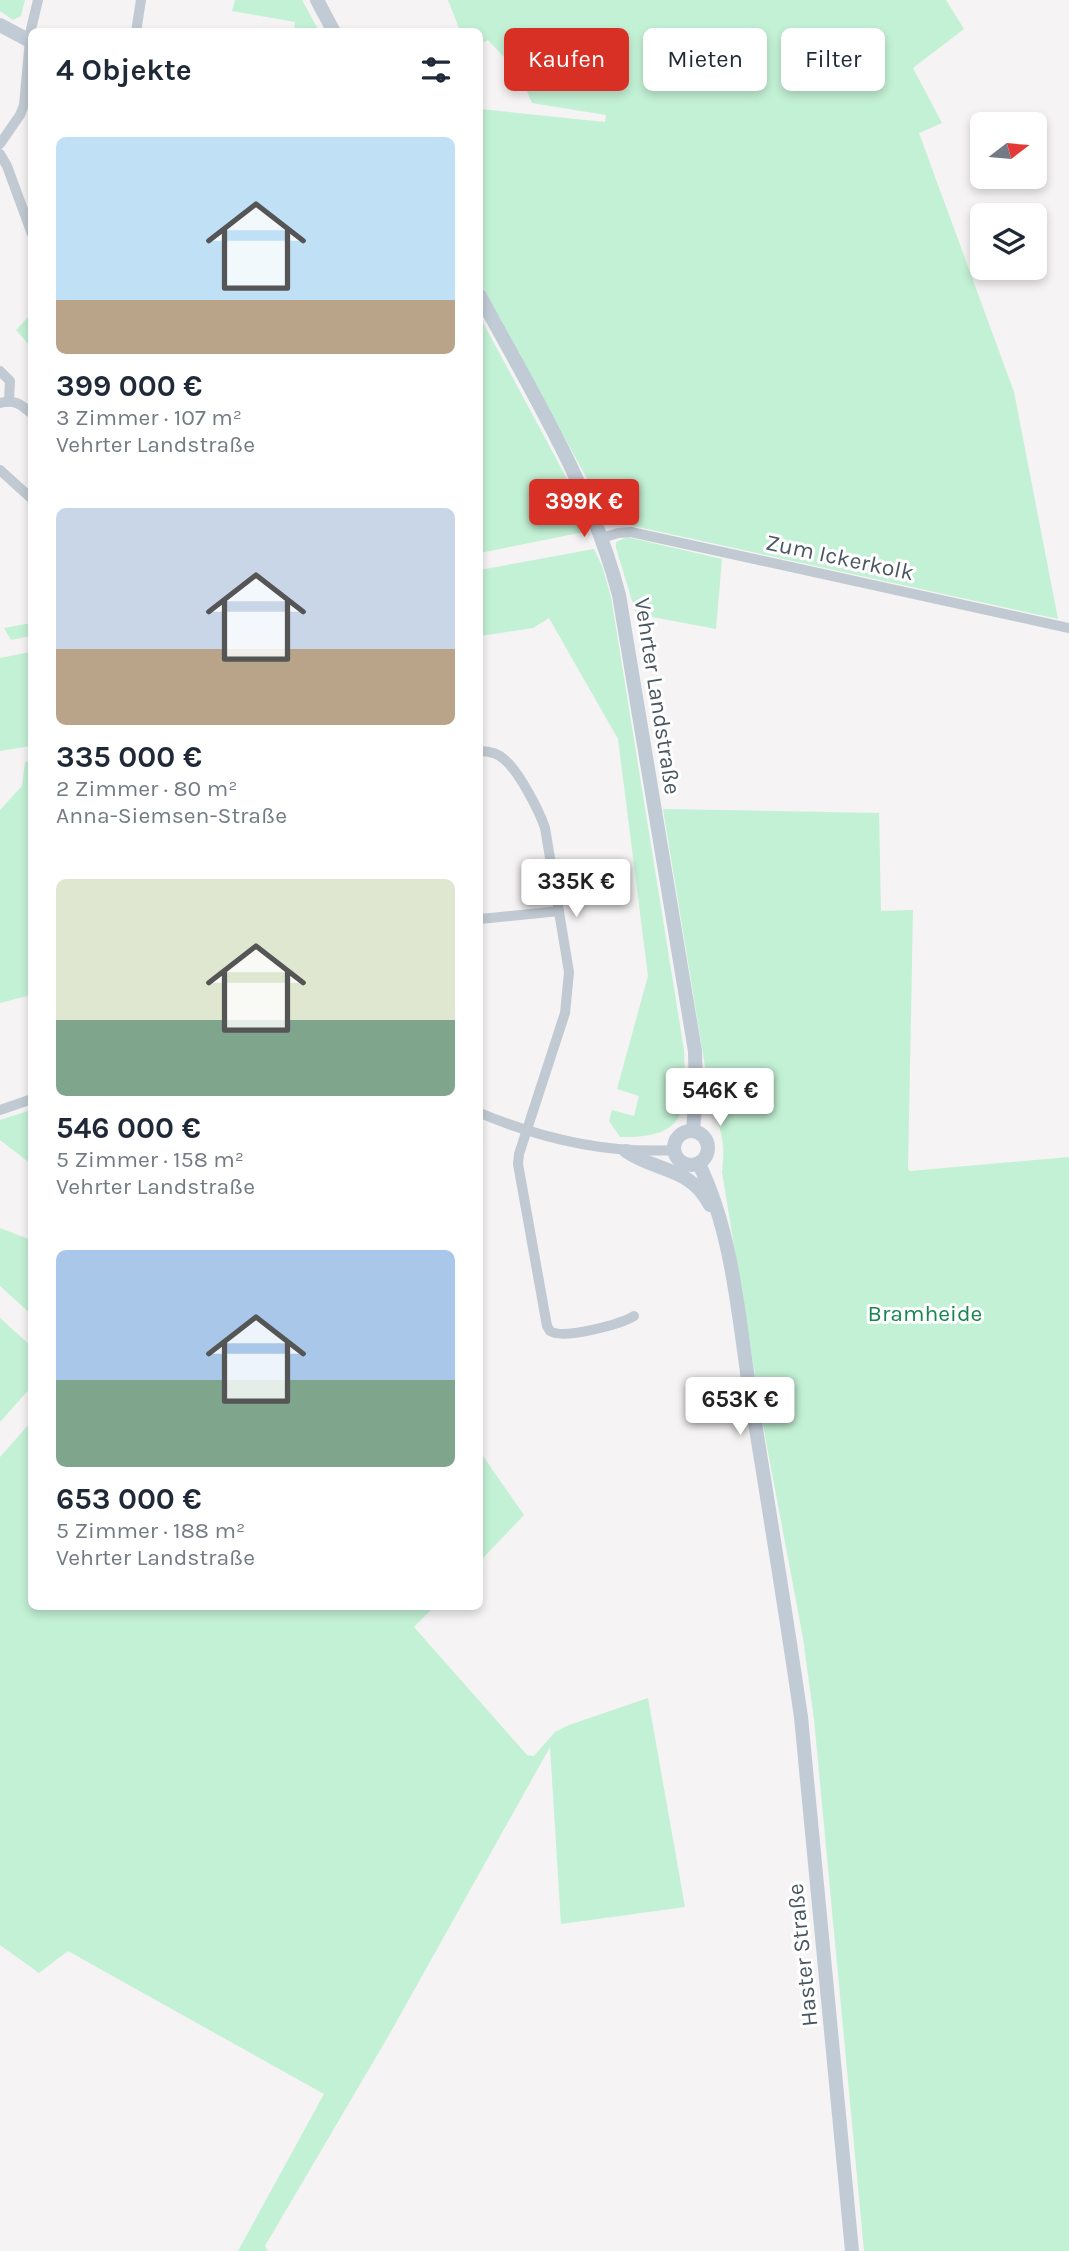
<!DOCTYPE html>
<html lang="de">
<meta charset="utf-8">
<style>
body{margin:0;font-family:Karla,sans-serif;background:#f2f2f3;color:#1f2937;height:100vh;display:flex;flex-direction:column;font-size:26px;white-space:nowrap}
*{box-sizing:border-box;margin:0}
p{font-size:23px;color:#747a83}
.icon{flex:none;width:38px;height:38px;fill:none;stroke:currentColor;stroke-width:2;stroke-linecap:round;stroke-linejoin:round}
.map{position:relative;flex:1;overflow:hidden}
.details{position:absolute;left:28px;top:28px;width:455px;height:1582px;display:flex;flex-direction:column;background:#fff;border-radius:10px;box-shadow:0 4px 10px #0003}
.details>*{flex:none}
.top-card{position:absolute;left:504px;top:28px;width:458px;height:63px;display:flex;gap:14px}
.needle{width:46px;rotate:74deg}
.controls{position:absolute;left:970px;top:112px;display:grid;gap:14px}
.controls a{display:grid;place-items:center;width:77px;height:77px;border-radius:10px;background:#fff;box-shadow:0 4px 10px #0003;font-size:35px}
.price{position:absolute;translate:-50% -60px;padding:0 16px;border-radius:7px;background:#fff;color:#222;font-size:23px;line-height:46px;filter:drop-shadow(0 2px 4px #0008)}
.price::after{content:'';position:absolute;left:50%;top:42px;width:21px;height:16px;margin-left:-10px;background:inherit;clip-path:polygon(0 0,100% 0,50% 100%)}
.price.on{background:#d93025;color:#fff}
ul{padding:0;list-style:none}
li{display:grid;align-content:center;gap:14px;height:371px;padding:0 28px}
li span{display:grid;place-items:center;height:217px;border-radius:10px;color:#555}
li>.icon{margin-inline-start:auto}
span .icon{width:126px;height:126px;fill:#fffc;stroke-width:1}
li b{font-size:30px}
h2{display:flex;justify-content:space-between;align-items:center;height:84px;padding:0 28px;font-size:30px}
.tag{padding:0 24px;border-radius:10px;background:#fff;box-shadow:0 4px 10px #0003;font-size:24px;line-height:63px}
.tag.on{background:#d93025;color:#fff}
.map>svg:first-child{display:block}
.green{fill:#c3f1d5}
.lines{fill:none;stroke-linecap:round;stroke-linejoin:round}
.street{stroke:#c1cad2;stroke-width:10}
.secondary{stroke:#c1cbd6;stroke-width:14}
.labels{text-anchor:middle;stroke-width:6;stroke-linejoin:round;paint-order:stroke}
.street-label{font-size:23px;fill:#4a5661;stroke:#fff}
.park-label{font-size:23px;fill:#17864f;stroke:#fff}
</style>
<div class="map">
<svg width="1069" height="2251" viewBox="0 0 1069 2251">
<rect width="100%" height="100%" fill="#f5f3f3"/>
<g class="green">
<path d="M0,0h25l-4,16 -8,4 -13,-9z"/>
<path d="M235,0h67l17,31h-25l1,-9 -63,-11z"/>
<path d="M448,0h498l18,29 -51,39 29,55 -23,10 95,259 44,227 -429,-94 -24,-3 -15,-38 -110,-201v-174l125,13 1,-7 -74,-12 -13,-30 -31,-33 -8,4v-12l-20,-1z"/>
<path d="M31,314v33l-15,-17z"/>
<path d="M480,317l93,173 16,41 -109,22z"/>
<path d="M627,537l95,22 -6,70 -80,-15 -20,-66v-6z"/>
<path d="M594,549l8,17 9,31 73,453c2,58 7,88 -64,87l-11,-16 3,-11 22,6 5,-20 -22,-7 31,-113 -30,-237 -69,-121 -16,10 -53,8v-66z"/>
<path d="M31,623v13l-20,4 -7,-12z"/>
<path d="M31,652v94l-31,5v-93z"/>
<path d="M31,761v234l-31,8v-193l22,-24 3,-24z"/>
<path d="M663,809l216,4 2,98 32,-1 -5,259 2,2 159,-14v1094h-205l-50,-532 -11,-81 -38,-202 -43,-264c3,-26 1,-39 -10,-63z"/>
<path d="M31,1110h1l-1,54 -31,-24v-20z"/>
<path d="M0,1228l31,12v74l-31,-28z"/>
<path d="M0,1318l31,28 1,40 -32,36z"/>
<path d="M31,1422l1,184 402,1 -20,20 113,128 7,1 21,-24 14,-7 79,-27 37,209 -124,17 -11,-177 -161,288 -124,211 3,5h-30l86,-157 -256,-143 -29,22 -39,-28v-488z"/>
<path d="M480,1452l44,63 -44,46z"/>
</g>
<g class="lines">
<g class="street">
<path d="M136,32l5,-32"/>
<path d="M0,144l20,-29 4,-10 7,-76 7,-29"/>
<path d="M0,154l7,12 25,68"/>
<path d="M0,371l10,10 -1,19"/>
<path d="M0,403c14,-4 21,1 32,11"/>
<path d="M0,470l32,29"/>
<path d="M602,538l16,-5 13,-1 438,96"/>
<path d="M480,751c9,0 18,2 25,9 14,12 34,50 40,68l24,144 -4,41 -46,141 -1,10 29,162 3,5c13,9 71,-7 84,-15"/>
<path d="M480,919l79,-8"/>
<path d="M0,1110l32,-11"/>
<path d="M480,1113c62,26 126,41 194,37"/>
</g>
<g class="secondary">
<path d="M317,0l17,32"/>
<path d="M0,25l32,17"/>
<path d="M480,296c52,97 111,191 139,299l76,456 1,46 -3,33"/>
<circle cx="691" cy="1148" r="17"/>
<path d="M626,1151c30,21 65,16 84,54"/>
<path d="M699,1164c33,68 39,148 50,222 18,110 36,221 52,331l51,534"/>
</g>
</g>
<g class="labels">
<g class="street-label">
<text transform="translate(840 557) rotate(12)" y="8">Zum Ickerkolk</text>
<text transform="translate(658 696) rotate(81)" y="8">Vehrter Landstraße</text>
<text transform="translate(802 1955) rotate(-96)" y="8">Haster Straße</text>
</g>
<g class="park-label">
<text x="925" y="1321">Bramheide</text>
</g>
</g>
</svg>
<div class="controls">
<a><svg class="needle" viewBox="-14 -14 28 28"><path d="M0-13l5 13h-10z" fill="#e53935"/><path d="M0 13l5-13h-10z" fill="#747a83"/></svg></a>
<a><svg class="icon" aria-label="layers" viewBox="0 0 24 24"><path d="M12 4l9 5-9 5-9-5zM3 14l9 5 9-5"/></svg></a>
</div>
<b class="price on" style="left:584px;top:539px">399K €</b>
<b class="price" style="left:576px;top:919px">335K €</b>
<b class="price" style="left:720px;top:1128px">546K €</b>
<b class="price" style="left:740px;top:1437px">653K €</b>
<div class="top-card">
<a class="tag on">Kaufen</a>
<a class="tag">Mieten</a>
<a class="tag">Filter</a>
</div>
<section class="details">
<h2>4 Objekte<svg class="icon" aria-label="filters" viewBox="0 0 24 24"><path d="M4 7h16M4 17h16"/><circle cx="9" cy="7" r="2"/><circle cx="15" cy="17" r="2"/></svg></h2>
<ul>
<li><span style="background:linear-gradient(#bfe0f5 75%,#b9a48a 0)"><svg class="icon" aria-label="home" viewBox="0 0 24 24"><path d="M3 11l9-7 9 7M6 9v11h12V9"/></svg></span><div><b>399 000 €</b><p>3 Zimmer · 107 m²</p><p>Vehrter Landstraße</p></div></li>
<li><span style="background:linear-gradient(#c9d6e8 65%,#b9a48a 0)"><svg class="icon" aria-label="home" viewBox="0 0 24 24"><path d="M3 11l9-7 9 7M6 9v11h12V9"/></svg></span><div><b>335 000 €</b><p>2 Zimmer · 80 m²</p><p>Anna-Siemsen-Straße</p></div></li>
<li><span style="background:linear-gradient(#dfe7d0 65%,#7fa58c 0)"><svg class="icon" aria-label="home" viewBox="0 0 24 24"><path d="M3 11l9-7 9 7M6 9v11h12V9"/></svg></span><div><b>546 000 €</b><p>5 Zimmer · 158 m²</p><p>Vehrter Landstraße</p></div></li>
<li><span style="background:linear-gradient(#a9c7e8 60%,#7fa58c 0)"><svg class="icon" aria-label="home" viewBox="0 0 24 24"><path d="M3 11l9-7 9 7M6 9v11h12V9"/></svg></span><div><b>653 000 €</b><p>5 Zimmer · 188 m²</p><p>Vehrter Landstraße</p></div></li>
</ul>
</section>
</div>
